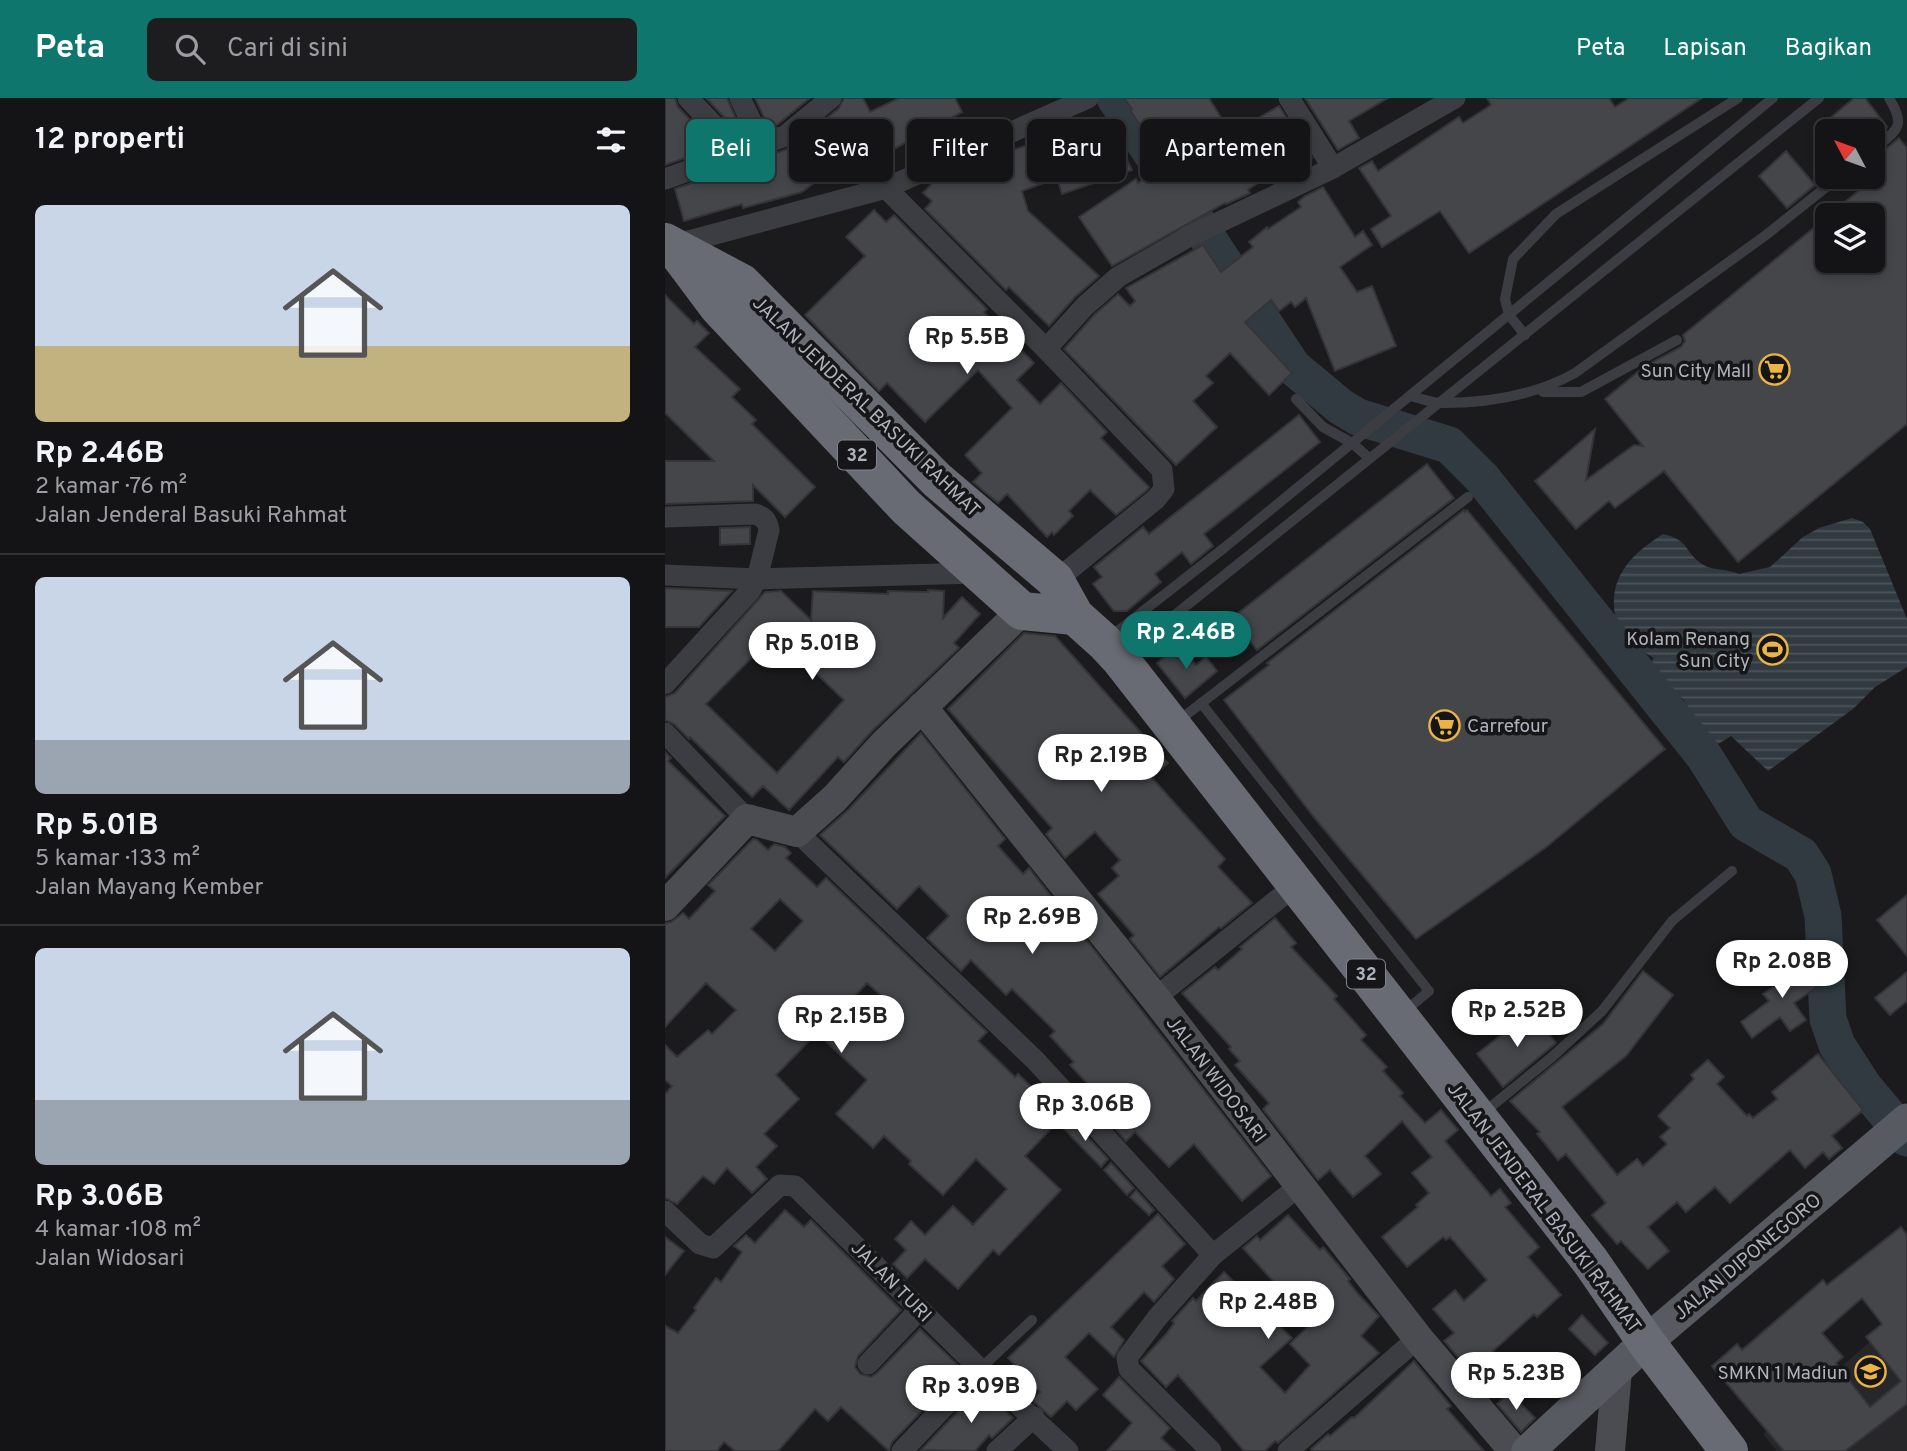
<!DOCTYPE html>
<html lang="id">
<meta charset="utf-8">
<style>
body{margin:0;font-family:Overpass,sans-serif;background:#1d1d1f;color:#f1f3f6;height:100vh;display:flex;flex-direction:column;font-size:26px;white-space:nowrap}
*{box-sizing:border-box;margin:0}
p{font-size:23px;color:#9d9ea1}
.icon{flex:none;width:38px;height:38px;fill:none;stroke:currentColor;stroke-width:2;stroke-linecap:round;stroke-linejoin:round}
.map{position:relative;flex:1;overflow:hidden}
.panel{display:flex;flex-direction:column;background:#141416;width:665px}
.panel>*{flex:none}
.guide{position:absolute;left:21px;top:21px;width:665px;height:63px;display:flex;gap:14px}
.needle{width:46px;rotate:311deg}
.fabs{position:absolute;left:1150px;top:21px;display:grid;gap:14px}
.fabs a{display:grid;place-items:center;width:70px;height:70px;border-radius:10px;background:#141416;box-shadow:0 4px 10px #0003,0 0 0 2px #333335;font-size:35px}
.price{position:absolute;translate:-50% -60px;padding:0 16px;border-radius:24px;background:#fff;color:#222;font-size:23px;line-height:46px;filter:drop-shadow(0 2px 4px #0008)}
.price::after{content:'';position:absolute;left:50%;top:42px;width:21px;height:16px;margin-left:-10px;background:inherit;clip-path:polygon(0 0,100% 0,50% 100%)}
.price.selected{background:#0f766e;color:#fff}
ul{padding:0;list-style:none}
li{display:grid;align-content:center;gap:14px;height:371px;padding:0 35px}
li+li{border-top:2px solid #333335}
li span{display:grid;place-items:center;height:217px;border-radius:10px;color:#555}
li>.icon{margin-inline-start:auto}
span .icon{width:126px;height:126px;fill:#fffc;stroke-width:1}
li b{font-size:30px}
h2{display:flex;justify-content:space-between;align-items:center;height:84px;padding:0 35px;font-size:30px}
.tag{padding:0 24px;border-radius:10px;background:#141416;box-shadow:0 4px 10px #0003,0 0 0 2px #333335;font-size:24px;line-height:63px}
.tag.selected{background:#0f766e;color:#fff}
header{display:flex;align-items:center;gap:42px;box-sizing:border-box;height:98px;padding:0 35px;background:#0f766e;color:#fff}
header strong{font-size:33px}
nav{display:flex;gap:38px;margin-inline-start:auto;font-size:24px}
.search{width:490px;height:63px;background:#1d1d1f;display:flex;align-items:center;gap:18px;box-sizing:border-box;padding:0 24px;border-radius:10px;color:#9d9ea1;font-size:26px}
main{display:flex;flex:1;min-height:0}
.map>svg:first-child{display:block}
.built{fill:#27272a}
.water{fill:url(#water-rules)}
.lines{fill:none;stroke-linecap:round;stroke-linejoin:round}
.river{stroke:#313a41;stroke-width:37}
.building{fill:#45464a;stroke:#353539;stroke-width:2;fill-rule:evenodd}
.lane{stroke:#3c3d42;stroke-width:10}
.street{stroke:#3c3d42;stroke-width:21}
.secondary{stroke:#4a4c52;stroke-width:30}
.primary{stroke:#585a61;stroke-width:33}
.highway{stroke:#686b73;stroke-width:38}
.labels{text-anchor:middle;stroke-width:7;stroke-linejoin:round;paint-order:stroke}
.shield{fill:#161618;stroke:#80838b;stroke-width:2}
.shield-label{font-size:18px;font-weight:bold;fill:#aeb2bc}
.poi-label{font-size:19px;fill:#aeb2bc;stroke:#161618;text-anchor:end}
.street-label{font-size:19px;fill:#aeb2bc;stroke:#161618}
</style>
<header>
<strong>Peta</strong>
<div class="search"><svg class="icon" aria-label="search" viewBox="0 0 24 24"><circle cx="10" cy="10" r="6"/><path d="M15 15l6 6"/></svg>Cari di sini</div>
<nav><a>Peta</a><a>Lapisan</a><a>Bagikan</a></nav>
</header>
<main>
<section class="panel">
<h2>12 properti<svg class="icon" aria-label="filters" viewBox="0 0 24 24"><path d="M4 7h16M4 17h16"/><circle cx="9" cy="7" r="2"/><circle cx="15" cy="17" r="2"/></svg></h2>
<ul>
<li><span style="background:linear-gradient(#c9d6e8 65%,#c2b280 0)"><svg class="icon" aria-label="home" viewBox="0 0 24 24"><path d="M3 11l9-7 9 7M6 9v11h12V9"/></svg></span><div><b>Rp 2.46B</b><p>2 kamar · 76 m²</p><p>Jalan Jenderal Basuki Rahmat</p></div></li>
<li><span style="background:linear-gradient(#c9d6e8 75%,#9aa5b1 0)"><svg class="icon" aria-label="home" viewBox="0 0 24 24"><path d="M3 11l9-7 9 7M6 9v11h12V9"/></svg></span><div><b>Rp 5.01B</b><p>5 kamar · 133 m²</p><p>Jalan Mayang Kember</p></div></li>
<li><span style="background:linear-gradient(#c9d6e8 70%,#9aa5b1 0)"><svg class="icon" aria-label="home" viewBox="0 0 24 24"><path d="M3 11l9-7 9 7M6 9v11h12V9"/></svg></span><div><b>Rp 3.06B</b><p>4 kamar · 108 m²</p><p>Jalan Widosari</p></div></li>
</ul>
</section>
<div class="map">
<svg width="1242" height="1353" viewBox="0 0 1242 1353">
<defs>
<pattern id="water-rules" width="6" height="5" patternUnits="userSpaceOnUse" patternTransform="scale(1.75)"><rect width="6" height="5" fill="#313a41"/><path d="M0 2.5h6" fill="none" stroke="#4c545a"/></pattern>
</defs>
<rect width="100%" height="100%" fill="#1b1b1d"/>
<path class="built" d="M1242,1212v141h-130l-14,-17z"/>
<path class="water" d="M1187,420l11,4 7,7 37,90v48l-32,20 -22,22 -85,62 -37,-35 -13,8 -23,-25 -12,-20 -14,-12 -10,3 -15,-20 10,-12 -32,-19c-20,-49 -2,-78 41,-105 27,6 20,17 39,30 10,7 24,4 37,10l31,-7 33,-30 16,-9z"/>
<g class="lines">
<path class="river" d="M450,0l178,269 48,40 17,10 91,28 33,33 222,278 42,67 55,32 12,19 10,42 5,103 9,26 27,42 43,51"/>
</g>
<g class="building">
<path d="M0,0h10l3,9 38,40 -51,18z"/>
<path d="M41,0h21l17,39h-1z"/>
<path d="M90,0h55l-32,26 -9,4z"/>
<path d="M179,0h19l7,14 29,-14h56l7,14 -83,45 -2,-5 -33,26 -9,-11 -33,25 -59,16 -1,-4 -58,17 -9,-32 115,-41 49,-40z"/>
<path d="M459,0h85l22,36 48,-28 33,52 -33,21 -5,-8 -26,19 2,3 -24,11 -1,-1 -113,63 -33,-49 57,-38 2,4 27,-19 -35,-54 2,-1z"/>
<path d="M640,0h83l-39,23 10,17 -21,12z"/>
<path d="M822,0h122l6,9 14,-9h73l-233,155 -29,-42 -58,36 -11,-18 20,-13 -32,-48 13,-7 6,10 81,-54 4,6 28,-18z"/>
<path d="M1189,0h11l22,29 -14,13v-9h-58z"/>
<path d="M443,23l24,49 -70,24 -5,-16 -35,13 6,20 71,65 -24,21 -26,29 -40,-39 -3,3 -81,-81 7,-8 -9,-8 12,-13 45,-19 63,-21 -1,-2 36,-13 3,9z"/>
<path d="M1234,40l8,10v276l-169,138 -74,-91 -49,37 -6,-7 -33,28 -41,-48 60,-52 -9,51 48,-35 9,1 -38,-47 40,-33 36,-19 4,-6 -2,-6 144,-118v44h46v-46h-44l44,-36v-21l5,-2z"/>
<path d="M1121,53l29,34 -28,23 -28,-32z"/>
<path d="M658,89l32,50 8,-6 9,14 -32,22 17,25 15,-6 24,60 -61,25 -29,-73 -11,9 -4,-5 -12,9 -8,-11 -26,22 47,51 -23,22 -39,-42 -24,23 7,7 -20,18 24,26 -41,38 -112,-116 30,-34 24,-21 12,12 5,-5 -9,-13 77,-43 18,27 32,-25 -4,-5 18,-15 1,2 33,-22 -3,-5 7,-6z"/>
<path d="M209,112l12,12 8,-7 93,94 -3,3 50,51 -17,17 23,24 21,-21 46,49 -6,6 48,49 -2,3 -31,25 -26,-25 -21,21 4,5 -19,19 -2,-3 -5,5 -40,-43 -9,9 -25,-21 9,-9 -17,-18 47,-47 -34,-38 -53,52 -38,-39 -8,8 -74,-76 60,-59 -19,-19z"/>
<path d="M0,197l29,29 3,-3 12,12 -14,14 45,42 -8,8 24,23 -4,4 63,63 -30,30 -32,-32v16l-88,3v-43h49l-49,-48z"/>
<path d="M634,317l21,27 -116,92 9,12 -22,18 -9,-12 -27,22 6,8 -34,29h-13l-21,-27 9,-7 -8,-10 49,-40 6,7z"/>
<path d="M762,366l27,34 -197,152 -25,-32z"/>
<path d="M799,412l1,2 2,-2 198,239 -120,99 -129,91 -103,-123 -89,-116 45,-35 -2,-2z"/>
<path d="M85,429v17l-30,1v-17z"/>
<path d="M0,490l67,3 -33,36h-34z"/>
<path d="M263,492l16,1 -1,27 19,-21 18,17 -26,29 5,5 -87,83 -28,31 -6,-5 -49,53 -26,-24 -11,11 -62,-60 -1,2 -15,-15 -9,-4v-23l10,-4 90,-101 16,-1 30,29 2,-29 75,3v-3l40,1zM110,536l69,66 -67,73 -71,-69z"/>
<path d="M359,535l31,3 113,127 -16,15 73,81 -7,8 34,36 -31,25 -2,-1 -59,50 -30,-38 4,-4 -36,-41 21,-18 -7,-8 8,-8 -25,-28 -30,26 -19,-24 6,-6 -104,-119z"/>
<path d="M514,547l17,20 10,-8 11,14 -32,27 -28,-35z"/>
<path d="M256,635l84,106 -7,7 25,28 6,-6 35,45 -3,3 27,26 183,234 -29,25 -48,-57 -25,23 -34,-35 -9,9 -36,-40 7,-7 -27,-29 4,-3 -24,-26 5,-5 -43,-42 -6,6 -35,-35 -10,11 -34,-33 22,-22 -30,-30 -22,23 -77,-74 28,-25z"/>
<path d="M0,654l6,6 -3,3 57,55 -60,62z"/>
<path d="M88,741l4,1 11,10 6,-6 11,3 6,6 -5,5 31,29 9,-9 161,154 -9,9 37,36 3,-3 24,23 2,-3 21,20 -40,42 36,34 -62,65 -6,-5 -35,39 -33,-30 -18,19 -14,-14 13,-14 -11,-11 16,-18 14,14 28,-29 20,19 34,-36 -31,-30 -33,36 -34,-31 2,-3 -27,-25 -11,12 -37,-34 31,-34 -50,-47 -41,42 23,24 -35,35 13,12 -21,21 11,12 -15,14 -25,-25 -13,16 -11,-8 -26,28 -12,-6v-104l7,-8 -7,-6v-35l12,12 31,-27 4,4 24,-24 -30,-27 -41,44v-104l6,-1 12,-9 6,6 26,-28 -7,-6zM115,801l23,22 -28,30 -24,-22zM202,885l35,31 -23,26 -35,-32z"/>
<path d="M1242,797v61l-30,-36z"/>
<path d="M610,820l21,25 -5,4 46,49 -3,3 32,36 -5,5 26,27 -4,4 20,22 -3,3 25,27 16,-13 17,20 -13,11 46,55 9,-7 11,14 -6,4 34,40 -11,10 33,38 -24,22 -3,-3 -41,37 23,24 -23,22 -49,-56 10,-8 -21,-24 22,-19 9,11 23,-21 -37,-43 -4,3 -3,-3 -36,30 -25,-30 36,-30 -2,-2 13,-12 -17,-20 20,-16 -30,-36 -37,35 16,18 -28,23 -23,-27 -12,10 -55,-71 6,-6 -34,-38 5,-4 -11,-12 2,-2 -49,-54 33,-26 3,3 24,-21 -2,-2z"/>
<path d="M1131,860l21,29 -23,16 12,17 -16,11 -10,-14 -28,21 -11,-16 28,-21 -6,-7 18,-12 -7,-9z"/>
<path d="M978,873l30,24 -47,61 -64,51 55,68 20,-16 6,7 24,-22 -7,-7 10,-9 -12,-12 36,-37 -3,-4 17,-15 16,17 -7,7 30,32 2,-2 4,4 24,-19 -5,-7 46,-38 45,56 -31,26 10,12 -13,11 -6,-7 -18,16 -15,-18 -60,53 -15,-16 -29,25 -9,-10 -29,25 21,24 -21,18 -27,-28 -4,3 -25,-29 14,-12 -40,-49 -8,6 -21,-26 3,-2 -30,-31 93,-77z"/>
<path d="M1242,874v29l-17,14 -15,-17z"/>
<path d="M866,913l25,32 -53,44 -26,-33z"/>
<path d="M406,1021l37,40 -7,8 -38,-39z"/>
<path d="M446,1065l23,25 -7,7 -23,-25z"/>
<path d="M471,1092l18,20 -5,5 -19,-18z"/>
<path d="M120,1112l19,17 7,-7 90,90 -43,46 -3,11 5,7 11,3 6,-4 43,-44 42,40 -70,73 -3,9 -48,-44 -13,14 -13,-12 -37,42h-43l-11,-9 -7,9h-52v-125l13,7 18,-23 -2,-2 22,-30 5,4 21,-30 -8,-6 12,-11 9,8z"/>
<path d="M493,1116l27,30 -23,22 12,13 -20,23 -10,-10 -33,35 13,13 -10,17 -25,-24 -24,24 33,32 -22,21 -9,-9 -16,16 -19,-17 8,-8 -32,-34z"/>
<path d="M623,1117l32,35 3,-3 27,32 -2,2 11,14 20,21 -18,20 18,17 -101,90 -3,-2 -10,10h-21l-66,-76 -12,12 -25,-26 26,-28 7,-10 -2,-2 21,-23 3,3 28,-29 68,66 -32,29 25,26 25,-28 -20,-21 21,-21 -68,-75 14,-12 3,4z"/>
<path d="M1236,1129l6,8v169l-62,47h-61l-72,-85 25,-22 5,6 81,-70 4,5zM1197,1200l20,26 -16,13 35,44 -31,26 -34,-44 7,-6 -21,-24z"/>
<path d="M0,1139l19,14 -19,24z"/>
<path d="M917,1217l26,28 -13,12 -26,-26z"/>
<path d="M749,1263l37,45 -4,3 37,42h-171l-2,-2 17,-15 2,2 22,-19 2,1z"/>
<path d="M454,1279l51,51 -9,10 14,13h-68l25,-28 -29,-28z"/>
<path d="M316,1289l32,31 -21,20 -3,-3 -14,16 -54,-1z"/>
<path d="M844,1294l26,26 -14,14 -24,-28z"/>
</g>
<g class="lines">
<g class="lane">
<path d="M1208,52c24,-20 34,-23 16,-52"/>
<path d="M860,237l-16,-20 -4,-16 8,-40 43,-45 182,-116"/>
<path d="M878,294h38l96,-52"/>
<path d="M745,298c10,2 22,7 32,7 46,0 92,-7 133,-30l191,-138 73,-58"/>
<path d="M631,301l27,28 29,16 17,15"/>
<path d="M445,539l114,-89 549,-450"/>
<path d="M460,557l694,-557"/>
<path d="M536,605l228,288 -25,21"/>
<path d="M512,624l291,-225"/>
<path d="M817,1016l70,-57 50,-46 70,-90 60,-50"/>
<path d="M315,1271l52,-49"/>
</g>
<g class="street">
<path d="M23,0l51,54"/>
<path d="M75,0l22,46"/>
<path d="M624,0l44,70"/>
<path d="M0,81l120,-43 46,-38"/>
<path d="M221,90l160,161 116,121 2,19 -8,10 -107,87"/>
<path d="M9,147l212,-57 202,-90"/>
<path d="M381,251l39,-43 33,-29 68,-39 147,-70 122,-70"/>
<path d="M0,419l90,-3c9,3 12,6 14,16l-12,49 -7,12 -85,93"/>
<path d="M0,477l92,4 221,-6"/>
<path d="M0,635l82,86"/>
<path d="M132,734l239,229 177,194"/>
<path d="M490,900l142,-114"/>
<path d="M0,1113l35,33 13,4 67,-63 15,1 185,183 88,82"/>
<path d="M203,1266l52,-55"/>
<path d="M237,1353l78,-82"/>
<path d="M332,1353l37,-34"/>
<path d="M546,1353l-82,-82 -2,-11 30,-40 56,-63 86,-69"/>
<path d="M623,1353l130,-113"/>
</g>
<g class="secondary">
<path d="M257,609l233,291 263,340 96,113"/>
<path d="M0,808l82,-87 50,13 38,-34 49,-54 138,-133"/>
<path d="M945,1353l7,-81"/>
</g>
<path class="primary" d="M863,1353l118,-109 261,-222"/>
<g class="highway">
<path d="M0,144l77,41 195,197 118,100 20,36 29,26 16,17 471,603 55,80 83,109"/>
<path d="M15,158l38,51 188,200 116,104 53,5"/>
</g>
</g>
<defs>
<symbol id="supermarket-ring" viewBox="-11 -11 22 22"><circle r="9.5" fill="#161618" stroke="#ecb444" stroke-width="1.5"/><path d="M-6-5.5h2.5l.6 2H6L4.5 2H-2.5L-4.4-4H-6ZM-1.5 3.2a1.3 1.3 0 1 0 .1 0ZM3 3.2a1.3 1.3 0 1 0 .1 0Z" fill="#ecb444"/></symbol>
<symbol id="stadium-ring" viewBox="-11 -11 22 22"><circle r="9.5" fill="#161618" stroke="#ecb444" stroke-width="1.5"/><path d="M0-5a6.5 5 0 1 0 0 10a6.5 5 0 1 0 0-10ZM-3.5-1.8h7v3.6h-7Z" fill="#ecb444"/></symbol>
<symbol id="school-ring" viewBox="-11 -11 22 22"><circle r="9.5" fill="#161618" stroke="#ecb444" stroke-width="1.5"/><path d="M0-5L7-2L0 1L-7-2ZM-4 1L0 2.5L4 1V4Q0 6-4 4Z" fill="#ecb444"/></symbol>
</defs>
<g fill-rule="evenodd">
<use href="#supermarket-ring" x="1092" y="254" width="35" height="35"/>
<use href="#stadium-ring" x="1090" y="534" width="35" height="35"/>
<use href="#supermarket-ring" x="762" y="610" width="35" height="35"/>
<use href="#school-ring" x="1188" y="1256" width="35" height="35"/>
</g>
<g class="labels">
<g class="shield">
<rect x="173" y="342.5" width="38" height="29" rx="5"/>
<rect x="682" y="861.5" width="38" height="29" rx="5"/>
</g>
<g class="shield-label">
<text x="192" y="363">32</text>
<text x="701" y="882">32</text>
</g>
<g class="poi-label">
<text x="1086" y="279">Sun City Mall</text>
<text x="1085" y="547">Kolam Renang<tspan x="1085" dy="22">Sun City</tspan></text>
<text x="802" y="634" text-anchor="start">Carrefour</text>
<text x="1183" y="1281">SMKN 1 Madiun</text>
</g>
<g class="street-label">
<text transform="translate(202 308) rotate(44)" y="7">JALAN JENDERAL BASUKI RAHMAT</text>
<text transform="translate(552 981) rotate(53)" y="7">JALAN WIDOSARI</text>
<text transform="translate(880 1109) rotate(53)" y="7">JALAN JENDERAL BASUKI RAHMAT</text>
<text transform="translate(1082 1158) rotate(-40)" y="7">JALAN DIPONEGORO</text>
<text transform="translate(227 1183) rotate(45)" y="7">JALAN TURI</text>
</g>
</g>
</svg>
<div class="fabs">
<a><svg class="needle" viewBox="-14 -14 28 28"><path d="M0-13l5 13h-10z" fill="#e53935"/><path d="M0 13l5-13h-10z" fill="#9d9ea1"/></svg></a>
<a><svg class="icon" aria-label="layers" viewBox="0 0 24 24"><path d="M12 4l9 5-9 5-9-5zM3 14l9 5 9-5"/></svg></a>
</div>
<b class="price" style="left:302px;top:278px">Rp 5.5B</b>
<b class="price selected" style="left:521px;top:573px">Rp 2.46B</b>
<b class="price" style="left:147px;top:584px">Rp 5.01B</b>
<b class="price" style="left:436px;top:696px">Rp 2.19B</b>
<b class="price" style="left:367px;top:858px">Rp 2.69B</b>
<b class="price" style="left:1117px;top:902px">Rp 2.08B</b>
<b class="price" style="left:852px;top:951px">Rp 2.52B</b>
<b class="price" style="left:176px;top:957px">Rp 2.15B</b>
<b class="price" style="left:420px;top:1045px">Rp 3.06B</b>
<b class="price" style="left:603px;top:1243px">Rp 2.48B</b>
<b class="price" style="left:851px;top:1314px">Rp 5.23B</b>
<b class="price" style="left:306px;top:1327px">Rp 3.09B</b>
<div class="guide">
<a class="tag selected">Beli</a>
<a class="tag">Sewa</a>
<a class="tag">Filter</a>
<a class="tag">Baru</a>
<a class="tag">Apartemen</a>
</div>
</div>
</main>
